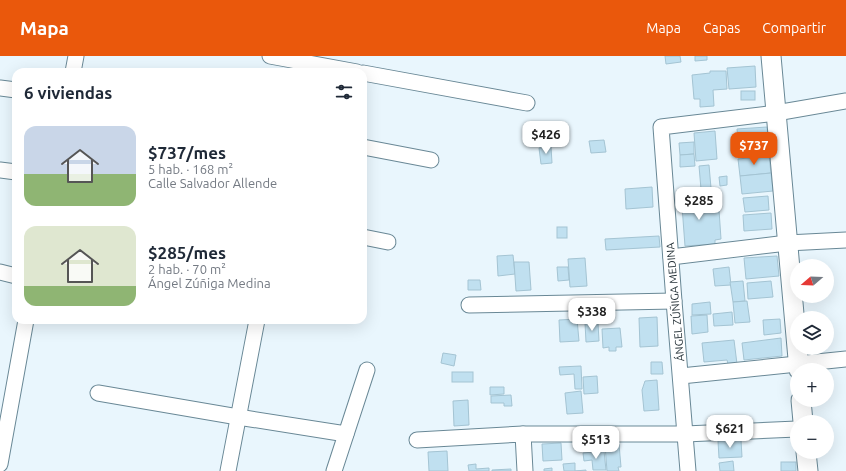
<!DOCTYPE html>
<html lang="es">
<meta charset="utf-8">
<style>
body{margin:0;font-family:Ubuntu,sans-serif;background:#f2f2f3;color:#1f2937;height:100vh;display:flex;flex-direction:column;font-size:15px;white-space:nowrap}
*{box-sizing:border-box;margin:0}
p{font-size:13px;color:#747a83}
.icon{flex:none;width:22px;height:22px;fill:none;stroke:currentColor;stroke-width:2;stroke-linecap:round;stroke-linejoin:round}
.map{position:relative;flex:1;overflow:hidden}
.side{position:absolute;left:12px;top:12px;width:355px;height:256px;display:flex;flex-direction:column;background:#fff;border-radius:12px;box-shadow:0 4px 16px #0002}
.side>*{flex:none}
.needle{width:26px;rotate:251deg}
.fabs{position:absolute;left:790px;top:203px;display:grid;gap:8px}
.fabs a{display:grid;place-items:center;width:44px;height:44px;border-radius:50%;background:#fff;box-shadow:0 4px 16px #0002;font-size:20px}
.price{position:absolute;translate:-50% -34px;padding:0 9px;border-radius:8px;background:#fff;color:#222;font-size:13px;line-height:26px;filter:drop-shadow(0 1px 2px #0008)}
.price::after{content:'';position:absolute;left:50%;top:24px;width:12px;height:9px;margin-left:-6px;background:inherit;clip-path:polygon(0 0,100% 0,50% 100%)}
.price.on{background:#ea580c;color:#fff}
ul{padding:0;list-style:none}
li{display:flex;align-items:center;gap:12px;height:100px;padding:0 12px}
li span{display:grid;place-items:center;flex:none;width:112px;height:80px;border-radius:12px;color:#555}
li>.icon{margin-inline-start:auto}
span .icon{width:48px;height:48px;fill:#fffc;stroke-width:1}
li b{font-size:17px}
h2{display:flex;justify-content:space-between;align-items:center;height:48px;padding:0 12px;font-size:17px}
header{display:flex;align-items:center;gap:24px;box-sizing:border-box;height:56px;padding:0 20px;background:#ea580c;color:#fff}
header strong{font-size:19px}
nav{display:flex;gap:22px;margin-inline-start:auto;font-size:14px}
.map>svg:first-child{display:block}
.building{fill:#c0e0f0;stroke:#a4c4d3}
.lines{fill:none;stroke-linecap:round;stroke-linejoin:round}
.minor-casing{stroke:#698896;stroke-width:17}
.tertiary-casing{stroke:#698896;stroke-width:21}
.minor{stroke:#fff;stroke-width:15}
.tertiary{stroke:#fff;stroke-width:19}
.labels{text-anchor:middle;stroke-width:3;stroke-linejoin:round;paint-order:stroke}
.street-label{font-size:11px;fill:#263238;stroke:#fff}
</style>
<header>
<strong>Mapa</strong>
<nav><a>Mapa</a><a>Capas</a><a>Compartir</a></nav>
</header>
<div class="map">
<svg width="846" height="415" viewBox="0 0 846 415">
<rect width="100%" height="100%" fill="#e9f6fd"/>
<g class="building">
<path d="M665,0h15l1,6 -15,2z"/>
<path d="M695,0h12v4l-12,1z"/>
<path d="M755,10l1,21 -27,2 -2,-21z"/>
<path d="M710,15h16l1,18 -14,1 1,16 -14,1v-8h-6l-2,-24 18,-2z"/>
<rect x="741" y="35" width="14" height="9"/>
<path d="M767,71l1,11 -30,2 -1,-11z"/>
<path d="M715,75l2,28 -21,2 -2,-28z"/>
<path d="M604,84l2,12 -15,1 -2,-12z"/>
<path d="M694,86v12l-14,1 -1,-12z"/>
<path d="M767,86l1,10 -28,3v-11z"/>
<path d="M551,91l1,16 -11,1 -2,-16z"/>
<path d="M694,98l1,12 -15,1v-12z"/>
<path d="M769,100l2,17 -31,3 -2,-17z"/>
<path d="M709,109l2,23 -10,1 -2,-23z"/>
<path d="M771,117l2,18 -31,3 -2,-18z"/>
<path d="M727,120v9l-7,1 -1,-9z"/>
<path d="M652,131l1,20 -27,2 -1,-20z"/>
<path d="M701,136l2,19 16,-1 2,29 -6,1v4l-30,2 -4,-53z"/>
<path d="M768,140l1,14 -24,2 -2,-14z"/>
<path d="M771,157l1,16 -28,2 -1,-16z"/>
<rect x="557" y="171" width="10" height="11"/>
<path d="M659,180l1,11 -54,3 -1,-11z"/>
<path d="M513,199l2,19 -17,2 -1,-20z"/>
<path d="M777,200l2,20 -33,3 -2,-21z"/>
<path d="M585,202l2,28 -17,1 -2,-28z"/>
<path d="M514,206h15l2,28 -15,1z"/>
<path d="M557,211h11l1,13 -11,1z"/>
<path d="M729,211l2,18 -16,1 -2,-17z"/>
<path d="M468,224h12l1,10h-13z"/>
<path d="M743,225l2,20 -12,1 -3,-20z"/>
<path d="M771,225l2,16 -25,2 -1,-16z"/>
<path d="M747,245l3,21 -15,1 -2,-21z"/>
<path d="M710,246l1,12 -19,1v-11z"/>
<path d="M732,256l1,13 -19,1 -1,-12z"/>
<path d="M707,259l1,17 -16,2 -1,-18z"/>
<path d="M657,261l1,29 -18,1 -1,-29z"/>
<path d="M577,263l2,22 -19,1 -1,-22z"/>
<path d="M780,263l1,14 -17,2 -1,-15z"/>
<path d="M585,267h13l1,18 -13,1z"/>
<path d="M620,272l2,19h-6v4h-7v-4l-6,1 -1,-19z"/>
<path d="M781,282l1,18 -38,4 -2,-17z"/>
<path d="M734,284l3,24h-9l-1,-4 -23,2 -2,-19z"/>
<path d="M443,297l13,2 -2,11 -13,-3z"/>
<path d="M651,306h11l1,12h-12z"/>
<path d="M581,310l1,23h-7l-1,-15 -14,1 -1,-8z"/>
<rect x="452" y="316" width="21" height="10"/>
<path d="M597,320l1,17 -14,1 -1,-17z"/>
<path d="M657,324l2,30 -15,1 -2,-21 3,-9z"/>
<path d="M490,331h14v7l-14,1z"/>
<path d="M581,335l2,22 -16,1 -2,-21z"/>
<path d="M511,339l1,11h-8v-3h-13v-7z"/>
<path d="M468,344l1,25 -15,1 -1,-25z"/>
<path d="M741,384l1,17 -23,1 -1,-17z"/>
<path d="M561,387l1,17 -19,1 -1,-17z"/>
<path d="M619,388l2,23h-3l1,4h-12l-2,-26z"/>
<path d="M447,395l1,20h-19l-1,-19z"/>
<path d="M604,395l2,19h-13l-1,-10 -8,1 -1,-8z"/>
<path d="M733,405l1,10h-14l-1,-8z"/>
<rect x="781" y="406" width="15" height="9"/>
<path d="M575,407v8l11,-1v1h-22l-1,-7z"/>
<path d="M476,408v5l13,-1v3h-20l-1,-6z"/>
<path d="M552,412v3h-8v-2z"/>
<path d="M511,413v2h-19v-1z"/>
</g>
<g class="lines">
<defs>
<g id="minor">
<path d="M270,0l87,16"/>
<path d="M73,16l3,-16"/>
<path d="M363,17l164,30"/>
<path d="M0,32l16,2"/>
<path d="M363,91l68,13"/>
<path d="M0,114l16,2"/>
<path d="M363,181l25,5"/>
<path d="M671,201l116,-14 59,-3"/>
<path d="M0,216l16,4"/>
<path d="M469,249l205,-4"/>
<path d="M681,320l165,-17"/>
<path d="M98,337l140,24 108,17"/>
<path d="M523,378h162l112,-5"/>
<path d="M417,384l106,-6 2,37"/>
<path d="M0,408l26,-144"/>
<path d="M228,415l29,-151"/>
<path d="M334,415l33,-101"/>
<path d="M688,415l-14,-170 -13,-174 115,-14 70,-12"/>
</g>
<g id="tertiary">
<path d="M771,0l28,314"/>
<path d="M801,344l2,22"/>
<path d="M806,396l2,19"/>
</g>
</defs>
<use href="#minor" class="minor-casing"/>
<use href="#tertiary" class="tertiary-casing"/>
<use href="#minor" class="minor"/>
<use href="#tertiary" class="tertiary"/>
</g>
<g class="labels">
<g class="street-label">
<text transform="translate(675 246) rotate(-95)" y="4">ÁNGEL ZÚÑIGA MEDINA</text>
</g>
</g>
</svg>
<div class="fabs">
<a><svg class="needle" viewBox="-14 -14 28 28"><path d="M0-13l5 13h-10z" fill="#e53935"/><path d="M0 13l5-13h-10z" fill="#747a83"/></svg></a>
<a><svg class="icon" aria-label="layers" viewBox="0 0 24 24"><path d="M12 4l9 5-9 5-9-5zM3 14l9 5 9-5"/></svg></a>
<a>+</a>
<a>−</a>
</div>
<b class="price" style="left:546px;top:99px">$426</b>
<b class="price on" style="left:754px;top:110px">$737</b>
<b class="price" style="left:699px;top:165px">$285</b>
<b class="price" style="left:592px;top:276px">$338</b>
<b class="price" style="left:730px;top:393px">$621</b>
<b class="price" style="left:596px;top:404px">$513</b>
<section class="side">
<h2>6 viviendas<svg class="icon" aria-label="filters" viewBox="0 0 24 24"><path d="M4 7h16M4 17h16"/><circle cx="9" cy="7" r="2"/><circle cx="15" cy="17" r="2"/></svg></h2>
<ul>
<li><span style="background:linear-gradient(#c9d6e8 60%,#8fb573 0)"><svg class="icon" aria-label="home" viewBox="0 0 24 24"><path d="M3 11l9-7 9 7M6 9v11h12V9"/></svg></span><div><b>$737/mes</b><p>5 hab. · 168 m²</p><p>Calle Salvador Allende</p></div></li>
<li><span style="background:linear-gradient(#dfe7d0 75%,#8fb573 0)"><svg class="icon" aria-label="home" viewBox="0 0 24 24"><path d="M3 11l9-7 9 7M6 9v11h12V9"/></svg></span><div><b>$285/mes</b><p>2 hab. · 70 m²</p><p>Ángel Zúñiga Medina</p></div></li>
</ul>
</section>
</div>
